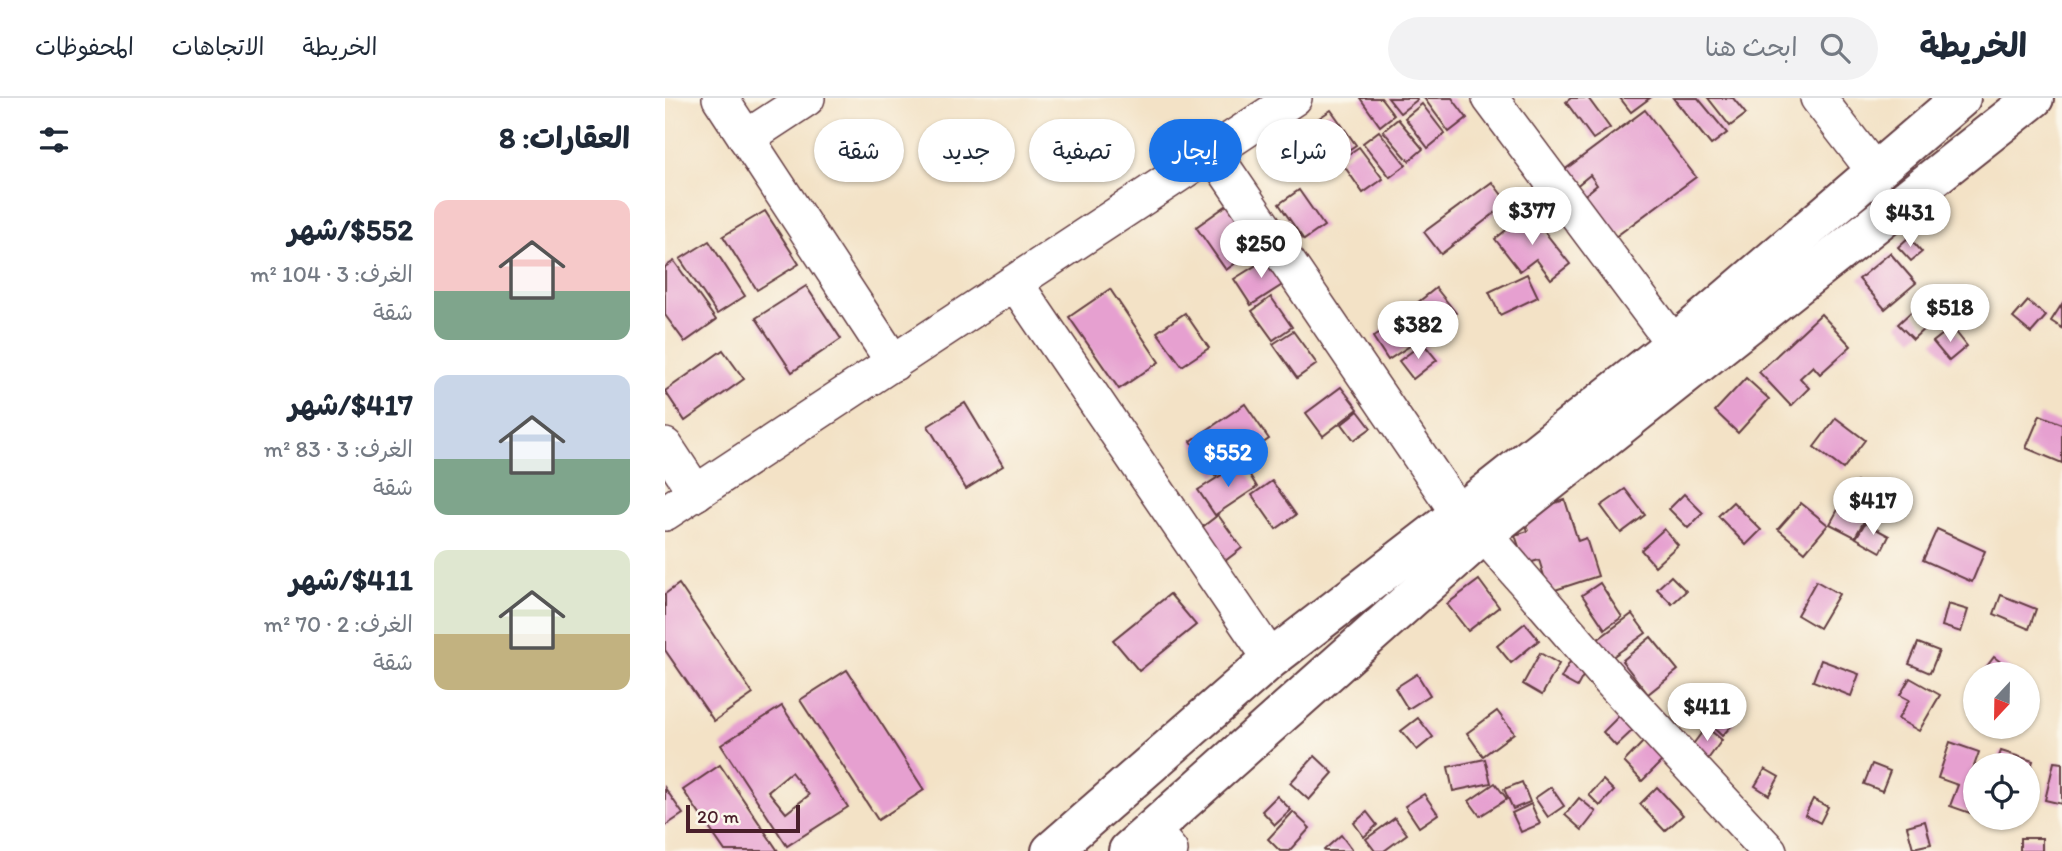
<!DOCTYPE html>
<html lang="ar">
<meta charset="utf-8">
<style>
body{margin:0;font-family:Itim,"Playpen Sans Arabic",sans-serif;background:#f2f2f3;color:#1f2937;direction:rtl;height:100vh;display:flex;flex-direction:column;font-size:26px;white-space:nowrap}
*{box-sizing:border-box;margin:0}
p{font-size:23px;color:#747a83}
.icon{flex:none;width:38px;height:38px;fill:none;stroke:currentColor;stroke-width:2;stroke-linecap:round;stroke-linejoin:round}
.map{position:relative;flex:1;overflow:hidden;direction:ltr}
.details{display:flex;flex-direction:column;background:#fff;width:665px}
.details>*{flex:none}
.banner{position:absolute;left:21px;top:21px;width:665px;height:63px;direction:rtl;display:flex;gap:14px}
.needle{width:46px;rotate:202deg}
.fabs{position:absolute;left:1298px;top:564px;display:grid;gap:14px}
.fabs a{display:grid;place-items:center;width:77px;height:77px;border-radius:50%;background:#fff;box-shadow:0 2px 5px #0004;font-size:35px}
.scale{position:absolute;left:21px;bottom:18px;width:114px;box-sizing:border-box;padding-left:7px;border:4px solid #4a1f2b;border-top:0;font-size:19px;line-height:24px;white-space:nowrap;color:#4a1f2b;-webkit-text-stroke:5px #fbf7ec;paint-order:stroke}
.price{position:absolute;translate:-50% -60px;padding:0 16px;border-radius:24px;background:#fff;color:#222;font-size:23px;line-height:46px;filter:drop-shadow(0 2px 4px #0008)}
.price::after{content:'';position:absolute;left:50%;top:42px;width:21px;height:16px;margin-left:-10px;background:inherit;clip-path:polygon(0 0,100% 0,50% 100%)}
.price.selected{background:#1a73e8;color:#fff}
ul{padding:0;list-style:none}
li{display:flex;align-items:center;gap:21px;height:175px;padding:0 35px}
li span{display:grid;place-items:center;flex:none;width:196px;height:140px;border-radius:14px;color:#555}
li>.icon{margin-inline-start:auto}
span .icon{width:84px;height:84px;fill:#fffc;stroke-width:1}
li b{font-size:30px}
h2{display:flex;justify-content:space-between;align-items:center;height:84px;padding:0 35px;font-size:30px}
.chip{padding:0 24px;border-radius:32px;background:#fff;box-shadow:0 2px 5px #0004;font-size:24px;line-height:63px}
.chip.selected{background:#1a73e8;color:#fff}
header{display:flex;align-items:center;gap:42px;box-sizing:border-box;height:98px;padding:0 35px;background:#fff;border-bottom:2px solid #e0e1e3}
header strong{font-size:33px}
nav{display:flex;gap:38px;margin-inline-start:auto;font-size:24px}
.search{width:490px;height:63px;background:#f2f2f3;display:flex;align-items:center;gap:18px;box-sizing:border-box;padding:0 24px;border-radius:38px;color:#747a83;font-size:26px}
main{display:flex;flex:1;min-height:0}
.map>svg:first-child{display:block}
.building{fill:#e6a0d0;fill-rule:evenodd}
.lines{fill:none;stroke-linecap:round;stroke-linejoin:round}
.street-casing{stroke:#633c42;stroke-width:38}
.highway-casing{stroke:#633c42;stroke-width:42}
.street{stroke:#fff;stroke-width:35}
.highway{stroke:#fff;stroke-width:38}
</style>
<header>
<strong>الخريطة</strong>
<div class="search"><svg class="icon" aria-label="search" viewBox="0 0 24 24"><circle cx="10" cy="10" r="6"/><path d="M15 15l6 6"/></svg>ابحث هنا</div>
<nav><a>الخريطة</a><a>الاتجاهات</a><a>المحفوظات</a></nav>
</header>
<main>
<div class="map">
<svg width="1397" height="753" viewBox="0 0 1397 753">
<rect width="100%" height="100%" fill="#fbf7ec"/>
<filter id="ink" filterUnits="userSpaceOnUse"><feTurbulence type="fractalNoise" baseFrequency=".0143" numOctaves="2"/><feDisplacementMap in="SourceGraphic" scale="14" xChannelSelector="R" yChannelSelector="G"/><feConvolveMatrix kernelMatrix="1 2 1 2 8 2 1 2 1" color-interpolation-filters="sRGB"/></filter>
<filter id="wash" filterUnits="userSpaceOnUse"><feTurbulence type="fractalNoise" baseFrequency=".00686" numOctaves="4" result="noise"/><feDisplacementMap in="SourceGraphic" scale="28" xChannelSelector="R" yChannelSelector="G"/><feGaussianBlur stdDeviation="1.57" result="paint"/><feColorMatrix in="noise" values="0 0 0 0 0 0 0 0 0 0 0 0 0 0 0 0 0 1.4 0 .05"/><feComposite in="paint" operator="in"/></filter>
<g filter="url(#wash)">
<rect width="100%" height="100%" fill="#f3e2c6"/>
<g id="blocks">
<g class="building">
<path d="M695,0h21l13,17 -14,11z"/>
<path d="M723,0h28l1,2 -17,13z"/>
<path d="M759,0h28l15,20 -18,14z"/>
<path d="M906,0h17l22,30 -17,11 -27,-37z"/>
<path d="M955,0h30l-19,14z"/>
<path d="M1008,0h25l29,35 -16,12z"/>
<path d="M1043,0h25l13,16 -16,12z"/>
<path d="M757,6l23,30 -17,14 -23,-30z"/>
<path d="M666,12l25,35 -15,10 -25,-35z"/>
<path d="M980,12l51,67 -85,63 -31,-41 17,-14 -7,-10 -15,12 -12,-16z"/>
<path d="M733,21l25,30 -14,12 -26,-30z"/>
<path d="M714,33l27,34 -16,12 -27,-34z"/>
<path d="M694,49l24,32 -20,14 -23,-33z"/>
<path d="M827,84l16,21 -67,51 -17,-22z"/>
<path d="M634,92l25,36 -20,14 -25,-36z"/>
<path d="M568,103l30,42 -37,27 -30,-43z"/>
<path d="M100,113l34,53 -42,26 -34,-54z"/>
<path d="M864,114l41,52 -19,15 -15,-20 -16,12 -25,-32z"/>
<path d="M1244,139l13,15 -11,9 -13,-14z"/>
<path d="M44,143l36,55 -28,18 -37,-55z"/>
<path d="M1225,155l26,30 -31,26 -26,-30z"/>
<path d="M606,158l16,26 -36,23 -17,-26z"/>
<path d="M9,163l42,59 -31,22 -20,-27v-48z"/>
<path d="M862,176l11,23 -38,18 -11,-23z"/>
<path d="M141,188l35,53 -49,33 -36,-54z"/>
<path d="M771,190l20,25 -31,23 -19,-24z"/>
<path d="M445,191l49,73 -40,27 -50,-72z"/>
<path d="M606,199l21,30 -19,13 -21,-29z"/>
<path d="M1363,203l18,15 -15,17 -18,-15z"/>
<path d="M1397,206v24l-11,-7z"/>
<path d="M1247,213l14,16 -13,12 -15,-15z"/>
<path d="M520,215l24,35 -27,18 -25,-34z"/>
<path d="M1156,216l30,32 -31,28 -7,-8 -13,12 9,10 -18,18 -32,-34z"/>
<path d="M741,217l16,23 -34,22 -15,-23z"/>
<path d="M1287,229l15,19 -18,15 -16,-19z"/>
<path d="M628,233l24,33 -20,14 -24,-34z"/>
<path d="M758,245l14,17 -24,19 -14,-18z"/>
<path d="M58,252l21,29 -59,42 -20,-30z"/>
<path d="M1081,280l23,21 -31,34 -23,-22z"/>
<path d="M676,289l17,22 -35,27 -17,-23z"/>
<path d="M300,305l38,63 -37,23 -38,-63z"/>
<path d="M580,306l24,35 -54,37 -24,-35z"/>
<path d="M693,313l13,17 -17,12 -12,-16z"/>
<path d="M1375,317l22,9v39l-36,-15z"/>
<path d="M1171,320l29,22 -22,29 -29,-22z"/>
<path d="M577,364l15,25 -42,28 -17,-25z"/>
<path d="M607,383l24,34 -20,14 -24,-34z"/>
<path d="M1192,384l21,11 -11,21 -21,-12z"/>
<path d="M960,391l20,26 -24,18 -20,-27z"/>
<path d="M1019,396l19,19 -15,15 -19,-19z"/>
<path d="M900,402l13,41 8,-3 12,38 -49,16 -10,-32 -14,4 -10,-29 13,-4 -6,-18z"/>
<path d="M1068,404l28,28 -15,15 -28,-29z"/>
<path d="M1177,404l25,14 -12,21 -25,-13z"/>
<path d="M1136,405l27,22 -23,27 -27,-23z"/>
<path d="M553,417l24,33 -21,16 -25,-32z"/>
<path d="M1200,425l24,13 -8,16 -25,-14z"/>
<path d="M999,431l14,16 -23,21 -14,-16z"/>
<path d="M1272,431l48,22 -13,31 -49,-22z"/>
<path d="M1006,478l15,15 -14,13 -15,-15z"/>
<path d="M814,482l20,27 -31,24 -21,-27z"/>
<path d="M1151,483l23,13 -20,34 -22,-13z"/>
<path d="M935,485l22,34 -17,12 -23,-34z"/>
<path d="M14,486l74,110 -39,27 -49,-71v-56z"/>
<path d="M505,496l26,31 -57,46 -26,-31z"/>
<path d="M1336,497l35,14 -7,20 -35,-15z"/>
<path d="M1283,506l20,6 -7,22 -19,-6z"/>
<path d="M967,516l14,19 -35,25 -14,-18z"/>
<path d="M860,525l14,17 -28,23 -14,-17z"/>
<path d="M986,539l27,33 -30,24 -26,-33z"/>
<path d="M1253,545l21,8 -9,22 -21,-9z"/>
<path d="M875,555l19,11 -17,31 -19,-11z"/>
<path d="M1329,559l20,15 -2,2h-31z"/>
<path d="M907,560l16,9 -11,20 -16,-9z"/>
<path d="M1156,562l38,14 -8,22 -38,-15z"/>
<path d="M182,572l77,120 -46,30 -78,-120z"/>
<path d="M752,576l13,21 -22,14 -13,-21z"/>
<path d="M1245,580l30,17 -21,36 -21,-12 11,-19 -9,-5z"/>
<path d="M1045,602l24,23 -12,13 -24,-23z"/>
<path d="M117,608l66,101 -61,39 -66,-101zM126,674l18,23 -23,18 -18,-22z"/>
<path d="M832,613l17,22 -31,23 -16,-23z"/>
<path d="M954,618l14,14 -17,16 -13,-14z"/>
<path d="M753,620l15,19 -16,13 -16,-19z"/>
<path d="M1041,629l16,13 -14,19 -17,-12z"/>
<path d="M981,641l19,19 -23,23 -18,-19z"/>
<path d="M1285,644l29,10 -6,17h3v27l-6,17 -20,-7 8,-21 -20,-7z"/>
<path d="M1336,653l32,10 -4,13 -1,-9h-32z"/>
<path d="M650,658l18,17 -24,27 -19,-17z"/>
<path d="M820,661l6,24 -38,8 -5,-24z"/>
<path d="M1389,664l8,1v41l-17,-4z"/>
<path d="M1207,666l18,7 -8,20 -18,-7z"/>
<path d="M55,667l58,86h-53l-42,-61z"/>
<path d="M1100,671l14,8 -10,18 -14,-9z"/>
<path d="M938,682l11,11 -14,15 -11,-11z"/>
<path d="M857,684l8,20 -17,7 -9,-20z"/>
<path d="M830,685l12,16 -27,17 -11,-15z"/>
<path d="M886,689l13,19 -16,11 -13,-19z"/>
<path d="M992,689l26,28 -18,16 -25,-27z"/>
<path d="M0,690l18,26 -18,12z"/>
<path d="M759,696l14,20 -19,13 -14,-21z"/>
<path d="M612,698l14,14 -16,15 -13,-14z"/>
<path d="M914,700l17,14 -14,18 -17,-15z"/>
<path d="M1148,701l15,8 -8,16 -15,-8z"/>
<path d="M866,706l9,20 -19,8 -9,-19z"/>
<path d="M628,714l17,16 -21,23h-9l-12,-12z"/>
<path d="M702,714l10,13 -13,12 -10,-14z"/>
<path d="M730,720l12,16 -23,17h-9l-9,-12z"/>
<path d="M1260,723l6,23 -18,4 -6,-22z"/>
<path d="M676,737l12,16h-28l-1,-1z"/>
<rect x="1355" y="740" width="22" height="13"/>
</g>
</g>
</g>
<g filter="url(#ink)">
<use href="#blocks" fill-opacity="0" stroke="#633c42" stroke-width="2"/>
<g class="lines">
<defs>
<g id="street">
<path d="M55,0l174,265"/>
<path d="M825,0l184,246"/>
<path d="M1153,0l58,75"/>
<path d="M81,40l61,-40"/>
<path d="M547,53l247,363 25,20 126,146 159,171"/>
<path d="M350,185l256,376"/>
<path d="M0,348l31,47"/>
<path d="M0,415l629,-415"/>
<path d="M487,732l18,21"/>
</g>
<g id="highway">
<path d="M386,753l220,-192 188,-145 215,-170 287,-246"/>
<path d="M463,753l356,-317 550,-436"/>
</g>
</defs>
<use href="#street" class="street-casing"/>
<use href="#highway" class="highway-casing"/>
<use href="#street" class="street"/>
<use href="#highway" class="highway"/>
</g>
</g>
</svg>
<div class="fabs">
<a><svg class="needle" viewBox="-14 -14 28 28"><path d="M0-13l5 13h-10z" fill="#e53935"/><path d="M0 13l5-13h-10z" fill="#747a83"/></svg></a>
<a><svg class="icon" aria-label="locate" viewBox="0 0 24 24"><circle cx="12" cy="12" r="6"/><path d="M12 2v4M12 18v4M2 12h4M18 12h4"/></svg></a>
</div>
<div class="scale">20 m</div>
<b class="price" style="left:867px;top:149px">$377</b>
<b class="price" style="left:1245px;top:151px">$431</b>
<b class="price" style="left:596px;top:182px">$250</b>
<b class="price" style="left:1285px;top:246px">$518</b>
<b class="price" style="left:753px;top:263px">$382</b>
<b class="price selected" style="left:563px;top:391px">$552</b>
<b class="price" style="left:1208px;top:439px">$417</b>
<b class="price" style="left:1042px;top:645px">$411</b>
<div class="banner">
<a class="chip">شراء</a>
<a class="chip selected">إيجار</a>
<a class="chip">تصفية</a>
<a class="chip">جديد</a>
<a class="chip">شقة</a>
</div>
</div>
<section class="details">
<h2>العقارات: 8<svg class="icon" aria-label="filters" viewBox="0 0 24 24"><path d="M4 7h16M4 17h16"/><circle cx="9" cy="7" r="2"/><circle cx="15" cy="17" r="2"/></svg></h2>
<ul>
<li><span style="background:linear-gradient(#f6c9c9 65%,#7fa58c 0)"><svg class="icon" aria-label="home" viewBox="0 0 24 24"><path d="M3 11l9-7 9 7M6 9v11h12V9"/></svg></span><div><b>$552/شهر</b><p>الغرف: 3 · 104 m²</p><p>شقة</p></div></li>
<li><span style="background:linear-gradient(#c9d6e8 60%,#7fa58c 0)"><svg class="icon" aria-label="home" viewBox="0 0 24 24"><path d="M3 11l9-7 9 7M6 9v11h12V9"/></svg></span><div><b>$417/شهر</b><p>الغرف: 3 · 83 m²</p><p>شقة</p></div></li>
<li><span style="background:linear-gradient(#dfe7d0 60%,#c2b280 0)"><svg class="icon" aria-label="home" viewBox="0 0 24 24"><path d="M3 11l9-7 9 7M6 9v11h12V9"/></svg></span><div><b>$411/شهر</b><p>الغرف: 2 · 70 m²</p><p>شقة</p></div></li>
</ul>
</section>
</main>
